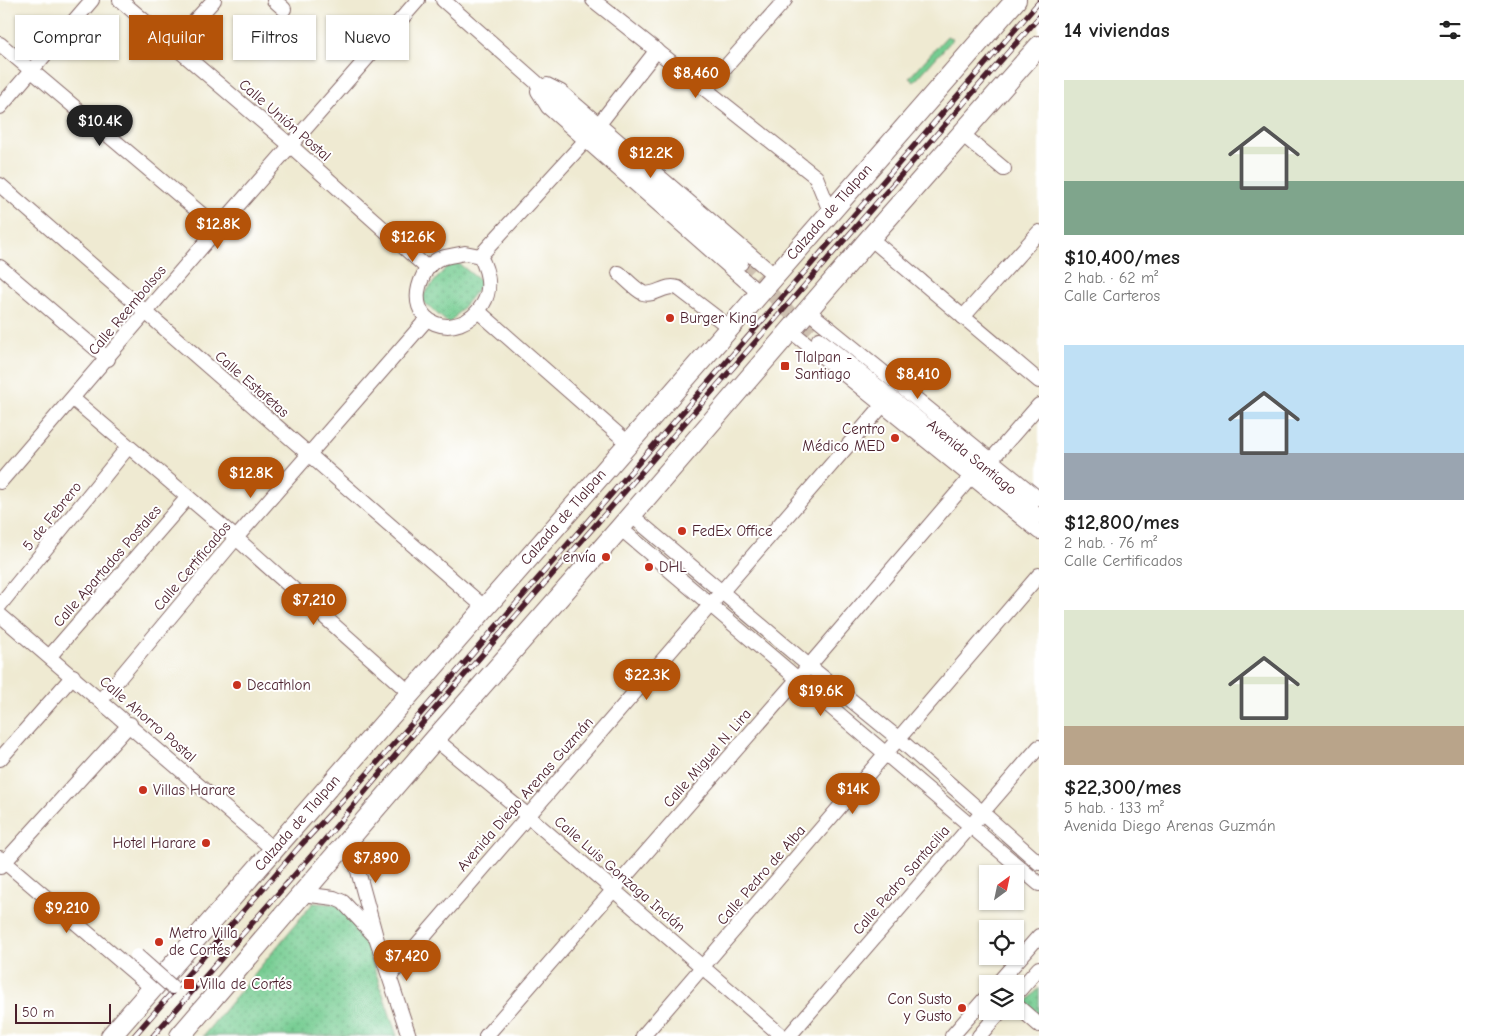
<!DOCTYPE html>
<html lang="es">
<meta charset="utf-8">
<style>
body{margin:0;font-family:"Comic Neue",sans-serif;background:#f6f6f6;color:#222;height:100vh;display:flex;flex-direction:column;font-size:19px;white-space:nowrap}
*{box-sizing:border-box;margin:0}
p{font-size:16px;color:#767676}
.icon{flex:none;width:28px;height:28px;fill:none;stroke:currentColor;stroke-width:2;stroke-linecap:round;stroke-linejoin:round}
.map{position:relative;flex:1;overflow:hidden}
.panel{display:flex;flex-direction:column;background:#fff;width:450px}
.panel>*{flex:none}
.banner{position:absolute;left:15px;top:15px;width:475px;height:45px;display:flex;gap:10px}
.needle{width:32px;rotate:33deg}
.tools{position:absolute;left:979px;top:865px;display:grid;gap:10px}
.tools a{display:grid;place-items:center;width:45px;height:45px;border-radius:0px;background:#fff;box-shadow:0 1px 4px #0004;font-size:25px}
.scale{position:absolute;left:15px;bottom:12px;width:96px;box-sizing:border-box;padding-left:5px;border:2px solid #4a1f2b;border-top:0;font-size:14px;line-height:18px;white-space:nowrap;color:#4a1f2b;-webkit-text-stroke:4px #fff;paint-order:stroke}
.price{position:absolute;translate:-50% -42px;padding:0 11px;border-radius:18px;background:#b45309;color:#fff;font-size:16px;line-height:32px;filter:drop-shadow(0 1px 2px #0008)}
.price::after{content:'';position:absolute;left:50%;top:30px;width:15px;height:11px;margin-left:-8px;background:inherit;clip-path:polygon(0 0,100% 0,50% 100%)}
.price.active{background:#222;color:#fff}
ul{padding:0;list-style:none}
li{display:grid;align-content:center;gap:10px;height:265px;padding:0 25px}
li span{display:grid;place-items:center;height:155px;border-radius:0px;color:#555}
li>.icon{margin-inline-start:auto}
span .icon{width:90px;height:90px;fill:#fffc;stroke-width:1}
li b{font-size:21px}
h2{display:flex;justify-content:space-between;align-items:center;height:60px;padding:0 25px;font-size:21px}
.chip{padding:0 18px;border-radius:0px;background:#fff;box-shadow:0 1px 4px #0004;font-size:18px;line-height:45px}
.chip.active{background:#b45309;color:#fff}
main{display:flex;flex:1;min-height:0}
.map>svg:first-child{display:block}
.green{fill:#74cc91;stroke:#5f765e}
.park{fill:url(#park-dots);stroke:#5f765e}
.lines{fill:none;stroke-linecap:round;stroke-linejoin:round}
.minor-tunnel{stroke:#cec1b1;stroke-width:14;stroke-dasharray:14 7;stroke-linecap:butt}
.minor-casing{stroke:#846665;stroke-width:16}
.highway-casing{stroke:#846665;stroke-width:22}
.minor{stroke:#fff;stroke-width:14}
.highway{stroke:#fff;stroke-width:20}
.rail-casing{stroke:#4a1f2b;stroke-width:5.5}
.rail{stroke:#fff;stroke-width:4;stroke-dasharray:11;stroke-linecap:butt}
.minor-bridge-casing{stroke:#846665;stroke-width:16;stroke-linecap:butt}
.minor-bridge{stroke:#fff;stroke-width:14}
.poi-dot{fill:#c8321e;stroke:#fff;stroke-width:2}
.labels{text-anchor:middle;stroke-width:4;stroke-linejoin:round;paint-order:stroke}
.street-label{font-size:15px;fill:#4a1f2b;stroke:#fff}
.poi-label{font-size:15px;fill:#4a1f2b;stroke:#fff;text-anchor:start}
</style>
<main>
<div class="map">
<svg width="1039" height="1036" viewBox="0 0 1039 1036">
<defs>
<pattern id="park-dots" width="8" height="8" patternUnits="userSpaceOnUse" patternTransform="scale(1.25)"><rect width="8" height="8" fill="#74cc91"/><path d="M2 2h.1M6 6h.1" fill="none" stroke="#61a577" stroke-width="1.8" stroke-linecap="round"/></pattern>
</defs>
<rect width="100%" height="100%" fill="#fff"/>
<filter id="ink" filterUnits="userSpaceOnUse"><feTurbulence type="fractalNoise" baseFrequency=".02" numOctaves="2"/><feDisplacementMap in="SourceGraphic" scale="10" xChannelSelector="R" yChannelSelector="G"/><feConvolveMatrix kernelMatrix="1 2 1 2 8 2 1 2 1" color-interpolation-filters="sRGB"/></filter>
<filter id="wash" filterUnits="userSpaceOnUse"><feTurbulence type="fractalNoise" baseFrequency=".0096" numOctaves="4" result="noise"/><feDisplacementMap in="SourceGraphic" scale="20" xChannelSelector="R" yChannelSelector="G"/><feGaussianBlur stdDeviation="1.12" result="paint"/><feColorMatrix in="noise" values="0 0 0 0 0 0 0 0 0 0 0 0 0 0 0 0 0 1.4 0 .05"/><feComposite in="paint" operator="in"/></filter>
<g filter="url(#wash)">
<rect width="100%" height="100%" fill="#efead2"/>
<path class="green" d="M947,36l6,3 -39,43 -5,-4z"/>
<g class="park">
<path d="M453,259l30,24 -34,41 -29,-25z"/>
<path d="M313,903l22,1 9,5 18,22 35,105h-194z"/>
<path d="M1039,988v28l-14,-12z"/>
</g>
</g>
<g filter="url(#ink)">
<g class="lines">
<path class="minor-tunnel" d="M741,263l47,48 31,28"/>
<defs>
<g id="minor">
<path d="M120,0l171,146 136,122"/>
<path d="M274,0l10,9"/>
<path d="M443,0l298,263"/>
<path d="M593,0l223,177 14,34"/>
<path d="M0,44l218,184"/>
<path d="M173,45l41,-45"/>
<path d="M547,85l14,7 213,183"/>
<path d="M706,89l79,-89"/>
<path d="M538,91l10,16 211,186"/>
<path d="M0,107l92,-107"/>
<path d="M599,124l58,-74"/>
<path d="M962,134l42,35"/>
<path d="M0,185l484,422"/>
<path d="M870,238l169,143"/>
<path d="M465,253l15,3c8,15 12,33 3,48 -25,41 -83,20 -60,-28 3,-7 8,-13 15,-17 8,-3 18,-4 27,-6z"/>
<path d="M480,256l106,-116"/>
<path d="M0,267l108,92"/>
<path d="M619,273c7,6 16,16 24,20 12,4 23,-10 35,-5l51,39"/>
<path d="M478,311l150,132"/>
<path d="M808,311l231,188"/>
<path d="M963,317l76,-85"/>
<path d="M791,331l248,201"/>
<path d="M819,339l220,177"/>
<path d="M73,399l163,139 174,155"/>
<path d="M991,460l48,-55"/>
<path d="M0,482l218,-254 200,-228"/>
<path d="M631,515l178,151 90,73 140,124"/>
<path d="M620,528l419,356"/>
<path d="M0,605l128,-158"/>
<path d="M0,615l274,235"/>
<path d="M50,656l138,-159"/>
<path d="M101,700l135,-162 191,-219"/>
<path d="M435,739l93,77 254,220"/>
<path d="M0,759l73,-83"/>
<path d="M349,838l27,99 33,99"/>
<path d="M0,858l152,130"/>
<path d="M0,867l130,-143"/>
<path d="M302,894l32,4 9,4 31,33"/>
<path d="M390,976l492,-570"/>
<path d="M997,984l42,-48"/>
<path d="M1015,995l24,-27"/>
<path d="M1015,1004l24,21"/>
<path d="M486,1036l323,-370 162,-189"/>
<path d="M643,1036l396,-461"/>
<path d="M789,1036l250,-289"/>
<path d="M952,1036l36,-41"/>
<path d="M979,1036l22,-25"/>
</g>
<g id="highway">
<path d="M111,1036l905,-1036"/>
<path d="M180,1036l255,-297 185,-211 250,-290 169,-192"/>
</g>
</defs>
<use href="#minor" class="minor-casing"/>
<use href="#highway" class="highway-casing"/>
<use href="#minor" class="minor"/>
<use href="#highway" class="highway"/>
<defs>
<g id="rail">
<path d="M134,1036l167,-191 58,-62 56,-63 624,-718"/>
<path d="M153,1036l159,-181 108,-129 619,-709"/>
</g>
</defs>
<use href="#rail" class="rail-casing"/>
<use href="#rail" class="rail"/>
<defs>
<path id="minor-bridge" d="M137,956l35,31"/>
</defs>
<use href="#minor-bridge" class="minor-bridge-casing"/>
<use href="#minor-bridge" class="minor-bridge"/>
</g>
</g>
<g class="poi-dot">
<circle cx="670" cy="318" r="5"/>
<rect x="780" y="361" width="10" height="10" rx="2.5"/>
<circle cx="895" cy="438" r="5"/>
<circle cx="682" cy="531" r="5"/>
<circle cx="606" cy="557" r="5"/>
<circle cx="649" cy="567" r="5"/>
<circle cx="237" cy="685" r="5"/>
<circle cx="143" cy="790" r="5"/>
<circle cx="206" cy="843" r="5"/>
<circle cx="159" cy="942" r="5"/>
<rect x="183" y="978" width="12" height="12" rx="2.5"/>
<circle cx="962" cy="1008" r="5"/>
</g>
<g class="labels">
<g class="street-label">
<text transform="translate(285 120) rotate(41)" y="5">Calle Unión Postal</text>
<text transform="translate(829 212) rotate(-49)" y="5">Calzada de Tlalpan</text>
<text transform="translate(127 310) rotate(-50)" y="5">Calle Reembolsos</text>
<text transform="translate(252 384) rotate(41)" y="5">Calle Estafetas</text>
<text transform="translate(972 457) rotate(39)" y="5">Avenida Santiago</text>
<text transform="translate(52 516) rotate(-51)" y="5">5 de Febrero</text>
<text transform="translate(563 517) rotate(-49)" y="5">Calzada de Tlalpan</text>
<text transform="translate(107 566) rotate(-49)" y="5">Calle Apartados Postales</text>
<text transform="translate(192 566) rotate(-50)" y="5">Calle Certificados</text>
<text transform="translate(148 719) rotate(41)" y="5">Calle Ahorro Postal</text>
<text transform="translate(707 758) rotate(-49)" y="5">Calle Miguel N. Lira</text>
<text transform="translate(525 794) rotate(-49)" y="5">Avenida Diego Arenas Guzmán</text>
<text transform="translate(297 823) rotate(-49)" y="5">Calzada de Tlalpan</text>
<text transform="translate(620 874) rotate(41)" y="5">Calle Luis Gonzaga Inclán</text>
<text transform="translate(761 875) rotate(-49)" y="5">Calle Pedro de Alba</text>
<text transform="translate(901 880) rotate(-49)" y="5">Calle Pedro Santacilia</text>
</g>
<g class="poi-label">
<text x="680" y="323">Burger King</text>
<text x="795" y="362">Tlalpan -<tspan x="795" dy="17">Santiago</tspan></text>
<text x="885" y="434" text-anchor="end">Centro<tspan x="885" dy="17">Médico MED</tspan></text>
<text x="692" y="536">FedEx Office</text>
<text x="596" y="562" text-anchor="end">envía</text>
<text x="659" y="572">DHL</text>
<text x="247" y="690">Decathlon</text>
<text x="153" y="795">Villas Harare</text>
<text x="196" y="848" text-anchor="end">Hotel Harare</text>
<text x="169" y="938">Metro Villa<tspan x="169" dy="17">de Cortés</tspan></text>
<text x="200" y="989">Villa de Cortés</text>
<text x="952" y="1004" text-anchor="end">Con Susto<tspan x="952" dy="17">y Gusto</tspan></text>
</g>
</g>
</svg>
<div class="tools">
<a><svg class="needle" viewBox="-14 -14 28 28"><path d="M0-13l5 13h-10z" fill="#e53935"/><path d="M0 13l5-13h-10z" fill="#767676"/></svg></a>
<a><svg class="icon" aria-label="locate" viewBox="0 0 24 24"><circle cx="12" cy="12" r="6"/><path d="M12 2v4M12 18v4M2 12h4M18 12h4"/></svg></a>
<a><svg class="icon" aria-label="layers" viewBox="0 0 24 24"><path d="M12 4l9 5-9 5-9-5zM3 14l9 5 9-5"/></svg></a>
</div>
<div class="scale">50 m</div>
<b class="price" style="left:696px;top:99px">$8,460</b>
<b class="price active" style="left:100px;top:147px">$10.4K</b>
<b class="price" style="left:651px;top:179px">$12.2K</b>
<b class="price" style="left:218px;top:250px">$12.8K</b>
<b class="price" style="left:413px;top:263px">$12.6K</b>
<b class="price" style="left:918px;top:400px">$8,410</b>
<b class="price" style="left:251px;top:499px">$12.8K</b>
<b class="price" style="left:314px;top:626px">$7,210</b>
<b class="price" style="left:647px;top:701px">$22.3K</b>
<b class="price" style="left:821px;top:717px">$19.6K</b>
<b class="price" style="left:853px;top:815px">$14K</b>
<b class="price" style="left:376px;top:884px">$7,890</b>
<b class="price" style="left:67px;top:934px">$9,210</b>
<b class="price" style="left:407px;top:982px">$7,420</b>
<div class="banner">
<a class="chip">Comprar</a>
<a class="chip active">Alquilar</a>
<a class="chip">Filtros</a>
<a class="chip">Nuevo</a>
</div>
</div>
<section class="panel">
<h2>14 viviendas<svg class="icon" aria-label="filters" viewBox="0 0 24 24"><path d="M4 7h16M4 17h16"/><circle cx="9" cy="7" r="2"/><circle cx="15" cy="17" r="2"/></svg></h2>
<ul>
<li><span style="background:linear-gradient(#dfe7d0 65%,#7fa58c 0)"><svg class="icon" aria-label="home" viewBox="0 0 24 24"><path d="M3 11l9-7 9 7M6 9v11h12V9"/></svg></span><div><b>$10,400/mes</b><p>2 hab. · 62 m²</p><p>Calle Carteros</p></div></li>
<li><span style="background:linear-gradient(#bfe0f5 70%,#9aa5b1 0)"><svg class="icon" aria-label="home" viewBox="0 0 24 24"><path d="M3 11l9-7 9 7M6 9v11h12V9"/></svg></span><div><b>$12,800/mes</b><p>2 hab. · 76 m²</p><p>Calle Certificados</p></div></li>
<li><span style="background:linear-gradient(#dfe7d0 75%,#b9a48a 0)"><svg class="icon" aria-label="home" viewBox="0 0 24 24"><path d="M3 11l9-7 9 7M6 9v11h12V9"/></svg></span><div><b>$22,300/mes</b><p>5 hab. · 133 m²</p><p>Avenida Diego Arenas Guzmán</p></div></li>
</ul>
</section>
</main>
